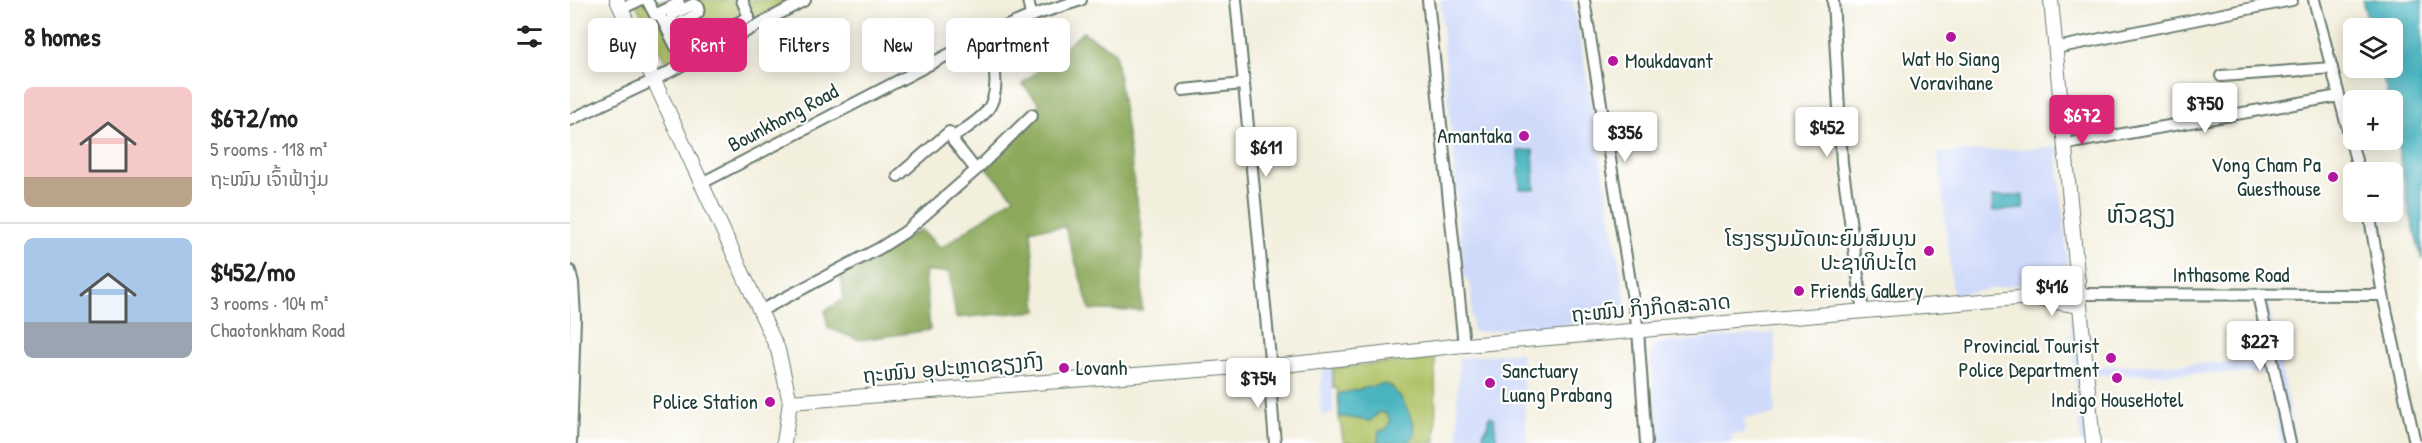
<!DOCTYPE html>
<meta charset="utf-8">
<style>
body{margin:0;font-family:"Patrick Hand","Noto Sans Lao",sans-serif;background:#f6f6f6;color:#222;height:100vh;display:flex;flex-direction:column;font-size:22px;white-space:nowrap}
*{box-sizing:border-box;margin:0}
p{font-size:20px;color:#767676}
.icon{flex:none;width:33px;height:33px;fill:none;stroke:currentColor;stroke-width:2;stroke-linecap:round;stroke-linejoin:round}
.map{position:relative;flex:1;overflow:hidden}
.details{display:flex;flex-direction:column;background:#fff;width:570px}
.details>*{flex:none}
.hud{position:absolute;left:18px;top:18px;width:570px;height:54px;display:flex;gap:12px}
.tools{position:absolute;left:1773px;top:18px;display:grid;gap:12px}
.tools a{display:grid;place-items:center;width:60px;height:60px;border-radius:9px;background:#fff;box-shadow:0 3px 15px #0003;font-size:30px}
.price{position:absolute;translate:-50% -51px;padding:0 14px;border-radius:6px;background:#fff;color:#222;font-size:20px;line-height:39px;filter:drop-shadow(0 2px 3px #0008)}
.price::after{content:'';position:absolute;left:50%;top:36px;width:18px;height:14px;margin-left:-9px;background:inherit;clip-path:polygon(0 0,100% 0,50% 100%)}
.price.selected{background:#db2777;color:#fff}
ul{padding:0;list-style:none}
li{display:flex;align-items:center;gap:18px;height:150px;padding:0 24px}
li+li{border-top:2px solid #e0e0e0}
li span{display:grid;place-items:center;flex:none;width:168px;height:120px;border-radius:9px;color:#555}
li>.icon{margin-inline-start:auto}
span .icon{width:72px;height:72px;fill:#fffc;stroke-width:1}
li b{font-size:26px}
h2{display:flex;justify-content:space-between;align-items:center;height:72px;padding:0 24px;font-size:26px}
.chip{padding:0 21px;border-radius:9px;background:#fff;box-shadow:0 3px 15px #0003;font-size:21px;line-height:54px}
.chip.selected{background:#db2777;color:#fff}
main{display:flex;flex:1;min-height:0}
.map>svg:first-child{display:block}
.built{fill:#cfdafa}
.green{fill:#b1c367;stroke:#68804e;stroke-width:1.5}
.forest{fill:#8ca95c;stroke:#567348;stroke-width:1.5}
.water{fill:#46b4c0;stroke:#32787a;stroke-width:1.5}
.lines{fill:none;stroke-linecap:round;stroke-linejoin:round}
.street-casing{stroke:#697b6f;stroke-width:14}
.secondary-casing{stroke:#697b6f;stroke-width:16}
.street{stroke:#fff;stroke-width:10}
.secondary{stroke:#fff;stroke-width:14}
.poi-dot{fill:#b5179e;stroke:#fff;stroke-width:2}
.labels{text-anchor:middle;stroke-width:4.5;stroke-linejoin:round;paint-order:stroke}
.poi-label{font-size:21px;fill:#1f3d34;stroke:#fff;text-anchor:end}
.street-label{font-size:21px;fill:#1f3d34;stroke:#fff}
.quarter-label{font-size:24px;fill:#1f3d34;stroke:#fff}
</style>
<main>
<section class="details">
<h2>8 homes<svg class="icon" aria-label="filters" viewBox="0 0 24 24"><path d="M4 7h16M4 17h16"/><circle cx="9" cy="7" r="2"/><circle cx="15" cy="17" r="2"/></svg></h2>
<ul>
<li><span style="background:linear-gradient(#f6c9c9 75%,#b9a48a 0)"><svg class="icon" aria-label="home" viewBox="0 0 24 24"><path d="M3 11l9-7 9 7M6 9v11h12V9"/></svg></span><div><b>$672/mo</b><p>5 rooms · 118 m²</p><p>ຖະໜົນ ເຈົ້າຟ້າງຸ່ມ</p></div></li>
<li><span style="background:linear-gradient(#a9c7e8 70%,#9aa5b1 0)"><svg class="icon" aria-label="home" viewBox="0 0 24 24"><path d="M3 11l9-7 9 7M6 9v11h12V9"/></svg></span><div><b>$452/mo</b><p>3 rooms · 104 m²</p><p>Chaotonkham Road</p></div></li>
</ul>
</section>
<div class="map">
<svg width="1852" height="443" viewBox="0 0 1852 443">
<rect width="100%" height="100%" fill="#fff"/>
<filter id="ink" filterUnits="userSpaceOnUse"><feTurbulence type="fractalNoise" baseFrequency=".0167" numOctaves="2"/><feDisplacementMap in="SourceGraphic" scale="12" xChannelSelector="R" yChannelSelector="G"/><feConvolveMatrix kernelMatrix="1 2 1 2 8 2 1 2 1" color-interpolation-filters="sRGB"/></filter>
<filter id="wash" filterUnits="userSpaceOnUse"><feTurbulence type="fractalNoise" baseFrequency=".008" numOctaves="4" result="noise"/><feDisplacementMap in="SourceGraphic" scale="24" xChannelSelector="R" yChannelSelector="G"/><feGaussianBlur stdDeviation="1.35" result="paint"/><feColorMatrix in="noise" values="0 0 0 0 0 0 0 0 0 0 0 0 0 0 0 0 0 1.4 0 .05"/><feComposite in="paint" operator="in"/></filter>
<g filter="url(#wash)">
<rect width="100%" height="100%" fill="#f3efdd"/>
<g class="built">
<path d="M870,0h133l55,314 -3,6 -150,12 -3,-3 -1,-42 -8,-15z"/>
<path d="M1487,147l12,130 -116,18 -15,-142z"/>
<path d="M1683,300l15,1 28,142h-15l-14,-70 -177,2 7,68h-16l-11,-126 15,-2 5,51 174,-4z"/>
<path d="M1205,333v82l-31,3 1,15 -13,1v9h-73l-9,-92 7,-8z"/>
<path d="M951,352l6,91h-68l-2,-35 2,-50z"/>
<path d="M752,368h11v46l-11,2 -2,-13z"/>
</g>
<g class="green">
<path d="M64,0h156l-123,65z"/>
<path d="M865,358l1,85h-30l3,-1 5,-18 -22,-38 -8,-2 -46,10 -1,-6h-4v-20z"/>
<path d="M810,412l6,1 4,6 -1,6 -11,15 2,3h-36l-5,-27 31,5z"/>
</g>
<path class="forest" d="M513,32l32,20 27,184v75l-52,-1 -25,-83 -34,2 6,82 -81,7 -7,-46h-24l5,58 -71,10 -31,-12 -3,-17 19,-12 -4,-28 81,-41 20,18 73,-51 -28,-29 54,-64 -18,-20z"/>
<g class="water">
<path d="M1792,0h60v260l-12,-46 -14,-77 -4,-37h-3l-9,-32h12v-40h-22z"/>
<path d="M963,150l2,39h-15l-2,-38z"/>
<path d="M1453,195l1,14 -31,2 -1,-14z"/>
<path d="M814,384c16,5 29,34 31,51l-6,7 -29,1 -2,-3 1,-9 6,-1 4,-5 1,-6 -4,-6 -7,-1 -9,9 -31,-5 -1,-22z"/>
<path d="M921,416l3,3 3,24h-12l-2,-10 5,-7v-8z"/>
</g>
</g>
<g filter="url(#ink)">
<g class="lines">
<defs>
<g id="street">
<path d="M77,0l8,15 24,-12"/>
<path d="M458,0l3,16"/>
<path d="M666,0l34,359"/>
<path d="M858,0l36,345"/>
<path d="M1014,0l54,330 8,113"/>
<path d="M1263,0l9,163 21,149"/>
<path d="M1744,0l45,172"/>
<path d="M51,9l19,-9"/>
<path d="M89,13l17,34 5,-2 2,5 66,-33 -7,-17"/>
<path d="M118,19l10,-6 1,-6 -5,-3 -22,11 -1,6 5,4 12,-6 12,22"/>
<path d="M1486,48l236,-48"/>
<path d="M1651,76l111,-8"/>
<path d="M613,90l60,-6"/>
<path d="M0,120l84,-40 151,-80"/>
<path d="M384,142l1,-6c10,-7 22,-14 30,-23 19,-21 7,-55 3,-79"/>
<path d="M1496,144l273,-48"/>
<path d="M328,176l51,-44 5,10 22,28"/>
<path d="M130,184l288,-150 43,-18 50,-16"/>
<path d="M1799,212l14,83 32,148"/>
<path d="M0,271l3,12 2,34 -4,126"/>
<path d="M1509,294l304,1"/>
<path d="M1688,295l32,148"/>
<path d="M190,311l120,-63 25,-16 71,-62 56,-55"/>
<path d="M699,372l6,71"/>
</g>
<g id="secondary">
<path d="M47,0l161,350 12,52 -6,41"/>
<path d="M1481,0l42,443"/>
<path d="M1462,298l48,8"/>
<path d="M705,366l179,-20 576,-49 48,-16"/>
<path d="M220,402l473,-37"/>
</g>
</defs>
<use href="#street" class="street-casing"/>
<use href="#secondary" class="secondary-casing"/>
<use href="#street" class="street"/>
<use href="#secondary" class="secondary"/>
</g>
</g>
<g class="poi-dot">
<circle cx="1381" cy="37" r="6"/>
<circle cx="1043" cy="61" r="6"/>
<circle cx="954" cy="136" r="6"/>
<circle cx="1763" cy="177" r="6"/>
<circle cx="1359" cy="251" r="6"/>
<circle cx="1229" cy="291" r="6"/>
<circle cx="1541" cy="358" r="6"/>
<circle cx="494" cy="368" r="6"/>
<circle cx="1547" cy="378" r="6"/>
<circle cx="920" cy="383" r="6"/>
<circle cx="200" cy="402" r="6"/>
</g>
<g class="labels">
<g class="poi-label">
<text x="1381" y="66" text-anchor="middle">Wat Ho Siang<tspan x="1381" dy="24">Voravihane</tspan></text>
<text x="1055" y="68" text-anchor="start">Moukdavant</text>
<text x="942" y="143">Amantaka</text>
<text x="1751" y="172">Vong Cham Pa<tspan x="1751" dy="24">Guesthouse</tspan></text>
<text x="1347" y="246">ໂຮງຮຽນມັດທະຍົມສົມບຸນ<tspan x="1347" dy="24">ປະຊາທິປະໄຕ</tspan></text>
<text x="1241" y="298" text-anchor="start">Friends Gallery</text>
<text x="1529" y="353">Provincial Tourist<tspan x="1529" dy="24">Police Department</tspan></text>
<text x="506" y="375" text-anchor="start">Lovanh</text>
<text x="932" y="378" text-anchor="start">Sanctuary<tspan x="932" dy="24">Luang Prabang</tspan></text>
<text x="1547" y="407" text-anchor="middle">Indigo HouseHotel</text>
<text x="188" y="409">Police Station</text>
</g>
<g class="street-label">
<text transform="translate(213 118) rotate(-28)" y="7">Bounkhong Road</text>
<text x="1661" y="282">Inthasome Road</text>
<text transform="translate(1081 308) rotate(-5)" y="7">ຖະໜົນ ກິງກິດສະລາດ</text>
<text transform="translate(383 368) rotate(-5)" y="7">ຖະໜົນ ອຸປະຫຼາດຊຽງກົງ</text>
</g>
<g class="quarter-label">
<text x="1571" y="223">ຫົວຊຽງ</text>
</g>
</g>
</svg>
<div class="tools">
<a><svg class="icon" aria-label="layers" viewBox="0 0 24 24"><path d="M12 4l9 5-9 5-9-5zM3 14l9 5 9-5"/></svg></a>
<a>+</a>
<a>−</a>
</div>
<b class="price" style="left:1635px;top:134px">$750</b>
<b class="price selected" style="left:1512px;top:146px">$672</b>
<b class="price" style="left:1257px;top:158px">$452</b>
<b class="price" style="left:1055px;top:163px">$356</b>
<b class="price" style="left:696px;top:178px">$611</b>
<b class="price" style="left:1482px;top:317px">$416</b>
<b class="price" style="left:1690px;top:372px">$227</b>
<b class="price" style="left:688px;top:409px">$754</b>
<div class="hud">
<a class="chip">Buy</a>
<a class="chip selected">Rent</a>
<a class="chip">Filters</a>
<a class="chip">New</a>
<a class="chip">Apartment</a>
</div>
</div>
</main>
